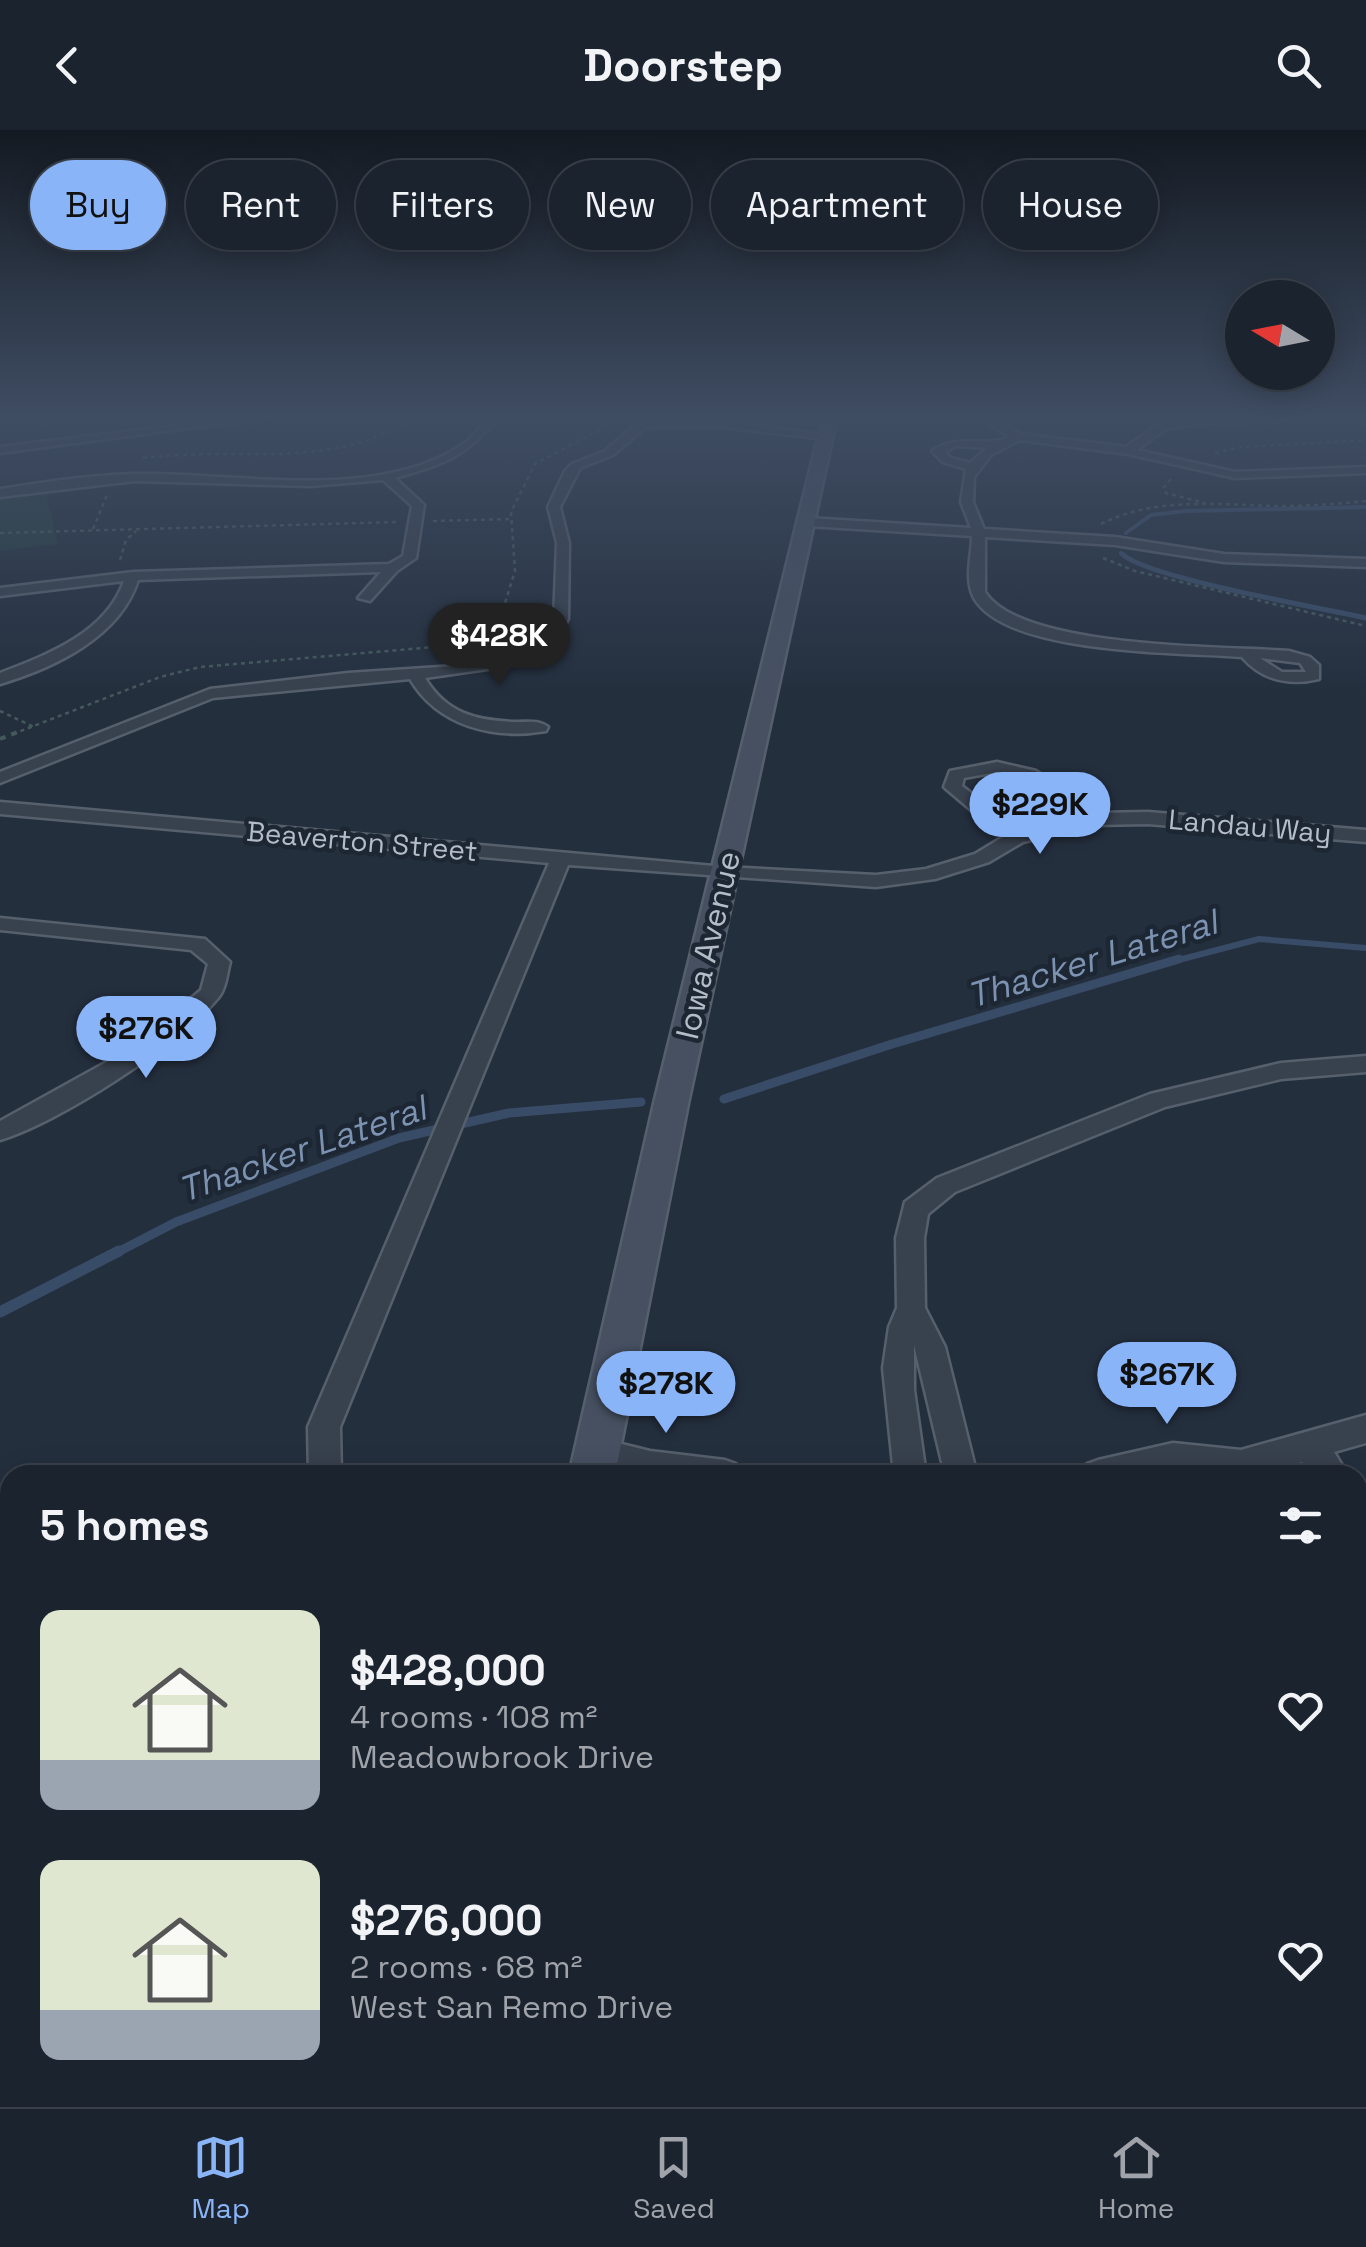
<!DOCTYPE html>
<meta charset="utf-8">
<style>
body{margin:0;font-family:"Space Grotesk",sans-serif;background:#242b36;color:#f1f3f6;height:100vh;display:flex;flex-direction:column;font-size:38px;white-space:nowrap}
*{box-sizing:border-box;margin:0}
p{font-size:32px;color:#a0a4aa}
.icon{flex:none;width:55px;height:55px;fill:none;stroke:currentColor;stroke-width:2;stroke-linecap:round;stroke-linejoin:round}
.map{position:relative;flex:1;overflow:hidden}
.panel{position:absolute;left:0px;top:1335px;width:1368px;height:642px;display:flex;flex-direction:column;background:#1b232e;border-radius:30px 30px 0 0;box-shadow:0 5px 25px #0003,0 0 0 2px #39404a}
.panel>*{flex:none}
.hud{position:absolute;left:30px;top:30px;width:1308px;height:90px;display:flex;gap:20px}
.needle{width:65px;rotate:280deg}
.controls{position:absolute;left:1225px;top:150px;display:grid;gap:20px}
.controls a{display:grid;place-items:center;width:110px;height:110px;border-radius:50%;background:#1b232e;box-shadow:0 5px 25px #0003,0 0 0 2px #39404a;font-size:50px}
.price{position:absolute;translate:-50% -85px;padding:0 22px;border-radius:35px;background:#8ab4f8;color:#111;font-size:32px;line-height:65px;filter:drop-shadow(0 2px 5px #0008)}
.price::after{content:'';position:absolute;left:50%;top:60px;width:30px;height:22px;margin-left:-15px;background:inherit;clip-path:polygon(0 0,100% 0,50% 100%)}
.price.selected{background:#222;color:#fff}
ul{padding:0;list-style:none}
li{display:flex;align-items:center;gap:30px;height:250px;padding:0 40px}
li span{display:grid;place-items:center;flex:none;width:280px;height:200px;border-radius:20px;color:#555}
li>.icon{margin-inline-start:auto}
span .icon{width:120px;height:120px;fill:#fffc;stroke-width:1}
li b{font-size:42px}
h2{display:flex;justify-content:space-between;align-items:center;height:120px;padding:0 40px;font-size:42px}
.pill{padding:0 35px;border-radius:45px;background:#1b232e;box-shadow:0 5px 25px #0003,0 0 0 2px #39404a;font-size:35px;line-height:90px}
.pill.selected{background:#8ab4f8;color:#111}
header{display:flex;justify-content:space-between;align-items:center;height:130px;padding:0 40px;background:#1b232e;font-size:45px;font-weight:600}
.menu{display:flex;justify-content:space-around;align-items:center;height:140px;border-top:2px solid #39404a;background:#1b232e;font-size:28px;color:#a0a4aa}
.menu a{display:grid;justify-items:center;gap:5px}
.menu .selected{color:#8ab4f8}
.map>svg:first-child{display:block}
.green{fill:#263c3f}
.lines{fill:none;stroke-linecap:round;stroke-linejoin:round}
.stream-far4{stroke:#394c67;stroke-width:4}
.stream-far3{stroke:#394c67;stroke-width:5}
.stream-far2{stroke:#394c67;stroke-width:6}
.stream-far1{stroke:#394c67;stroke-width:9}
.stream{stroke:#394c67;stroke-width:11}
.street-casing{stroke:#565f6c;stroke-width:5}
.secondary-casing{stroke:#565f6c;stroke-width:5}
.path-far1{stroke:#44595c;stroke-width:2.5;stroke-dasharray:4 4;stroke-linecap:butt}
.path{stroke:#44595c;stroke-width:4;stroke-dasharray:6 6;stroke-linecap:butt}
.street{fill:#38414e;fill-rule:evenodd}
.secondary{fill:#465061;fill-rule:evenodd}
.labels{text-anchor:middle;stroke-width:9;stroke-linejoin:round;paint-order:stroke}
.far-street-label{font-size:28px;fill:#b4bcc9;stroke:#1d2633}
.street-label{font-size:32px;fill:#b4bcc9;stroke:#1d2633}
.water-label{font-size:35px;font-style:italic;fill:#7c92b1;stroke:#1d2633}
</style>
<header><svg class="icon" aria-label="back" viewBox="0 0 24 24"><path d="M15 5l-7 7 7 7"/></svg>Doorstep<svg class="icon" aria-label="search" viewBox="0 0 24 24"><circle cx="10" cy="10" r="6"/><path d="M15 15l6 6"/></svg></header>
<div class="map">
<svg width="1366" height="1977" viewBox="0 0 1366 1977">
<rect width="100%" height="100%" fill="#242f3e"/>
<path class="green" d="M45,359l13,55 -58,7v-55z"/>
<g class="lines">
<g class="stream-far4">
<path d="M1126,403l25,-18 35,-4 180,-4"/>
<path d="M1121,423l4,3"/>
</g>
<path class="stream-far3" d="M1122,424c26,24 199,54 244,64"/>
<path class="stream-far2" d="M1171,832l88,-23 107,9"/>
<g class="stream-far1">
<path d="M724,969l165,-54 290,-86"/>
<path d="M114,1124l62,-32 223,-84 110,-25 132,-11"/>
</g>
<path class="stream" d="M0,1182l119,-61"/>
<defs>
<g id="street">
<path d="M245,287h27l-272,36v-6z"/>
<path d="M489,287h10c-34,40 -54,47 -104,61l29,27 -8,53 -19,13 -27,30 -12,-3 23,-26 -243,8c-18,57 -84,88 -138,104v-11c47,-18 106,-40 124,-92l-124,15v-8l133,-16 256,-8 14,-8 9,-50 -29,-26 -72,6 -177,-5 -134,16v-8c51,-8 102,-16 153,-15 96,1 225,26 309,-29 11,-7 18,-19 27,-28z"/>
<path d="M978,287h12l32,17 104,13 30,-21 31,-7 107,-2 -5,3 -102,5 -23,5 -27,20 98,22 131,-5v6l-131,5 -107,-24 -108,-14 -29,15 -17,22 -1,25 11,27 131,8 109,17 142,5v8l-142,-5 -109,-17 -130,-8v55c36,57 237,54 304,59l21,6 9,8v14c-30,7 -56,2 -77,-22 -62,-5 -235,-2 -268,-59 -10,-19 -2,-42 -2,-62l-164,-10 -6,-4 6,-4 163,10 -10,-26 5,-33 -23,-7 -11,-11c25,-18 52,-3 78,-14zM956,316l31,2 -17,15 -19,-5 -6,-6zM1260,528l40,5 6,9h-24z"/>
<path d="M716,290l115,16 -5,3 -110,-13 -63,1 -10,2 -30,26 -33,13 -20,39 9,36 -1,76 -14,26 -32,19 -97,14c22,36 52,43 92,44 12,0 22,-2 31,5l-2,4c-53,9 -108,-5 -136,-52l-197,19 -213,85v-11l210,-83 138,-16 107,-7 58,-9 30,-18 11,-20 3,-76 -9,-36 17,-36 7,-7 33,-13 30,-26z"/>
<path d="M997,632l39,9 61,42 51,-1 218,18v12l-218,-18 -55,1 -70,17 -34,20 -54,17 -59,8 -308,-22 -228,562 1,48h-32l-1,-48 241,-564 -549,-49v-12l725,65 151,8 50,-6 49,-15 28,-17 -59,-50 6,-16zM997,642l27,6 55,39 -59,14 -58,-45 2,-8z"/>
<path d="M0,788l205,21 25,23c-3,11 -4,27 -12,36 -39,47 -160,125 -218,142v-19l132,-73 69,-58 7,-26 -17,-14 -191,-20z"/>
<path d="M1366,926v16l-85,7 -116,28 -210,85 -27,22 -4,24 1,70 20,39 32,128h-32l-31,-130v45l12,85h-32l-11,-107 6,-41 8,-19 -1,-70 9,-36 32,-24 213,-84 131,-31z"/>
<path d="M1366,1285v28l-32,9 14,23h-36l-10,-13 -45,13h-175l5,-11 11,-4 75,-17 68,7z"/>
<path d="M597,1308l53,13 75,9 11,4 5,11h-112l-43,-13 -5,-10 5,-10z"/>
<path d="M1358,1361l8,4v38l-8,-4z"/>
<path d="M10,1482v36l-10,2v-36z"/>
<path d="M1366,1825v88l-8,3v-87z"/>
<path d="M1358,1951l8,15 -1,11h-46l2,-9h37z"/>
<path d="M1256,1968h55l4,9h-55z"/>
</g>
<g id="secondary">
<path d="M823,287h14l-148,682 -74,376h-46l86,-376z"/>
<path d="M419,1968h64l-2,9h-64z"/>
</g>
</defs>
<use href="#street" class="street-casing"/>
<use href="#secondary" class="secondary-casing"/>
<g class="path-far1">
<path d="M38,287l5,11"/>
<path d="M1215,323l26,-6 125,-7"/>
<path d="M143,328c97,-12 186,14 274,-41"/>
<path d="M1171,349l-8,9 3,5 39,10"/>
<path d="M433,391l77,-2"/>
<path d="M1101,394c56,-28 117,-19 178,-18 29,0 58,-2 87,-5"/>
<path d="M93,399l14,-34"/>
<path d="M0,403l397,-11"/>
<path d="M1103,428l32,13 231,55"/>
<path d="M120,430l6,-20 10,-9"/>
<path d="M0,581l34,16"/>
<path d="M13,604l147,-57 40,-10 234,-20 50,-20 21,-24 10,-32 -4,-59 24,-48 85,-45"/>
</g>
<path class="path" d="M0,609l20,-8"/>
<use href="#street" class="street"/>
<use href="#secondary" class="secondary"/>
</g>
<linearGradient id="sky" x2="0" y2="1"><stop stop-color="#141a22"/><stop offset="0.51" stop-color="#3f4d63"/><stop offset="1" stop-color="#3f4d63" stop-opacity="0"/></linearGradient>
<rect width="1366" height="563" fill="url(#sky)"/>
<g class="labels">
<g class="far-street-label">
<text transform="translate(1250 696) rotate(5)" y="10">Landau Way</text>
<text transform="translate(362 711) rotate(5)" y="10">Beaverton Street</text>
</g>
<g class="street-label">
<text transform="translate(708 815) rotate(-77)" y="11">Iowa Avenue</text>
</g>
<g class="water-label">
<text transform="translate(1092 829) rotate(-17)" y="12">Thacker Lateral</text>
<text transform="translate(302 1019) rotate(-19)" y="12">Thacker Lateral</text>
</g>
</g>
</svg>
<div class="controls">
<a><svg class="needle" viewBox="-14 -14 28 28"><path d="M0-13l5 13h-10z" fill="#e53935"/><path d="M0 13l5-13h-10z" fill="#a0a4aa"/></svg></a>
</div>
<b class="price selected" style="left:499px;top:558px">$428K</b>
<b class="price" style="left:1040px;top:727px">$229K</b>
<b class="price" style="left:146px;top:951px">$276K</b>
<b class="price" style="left:1167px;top:1297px">$267K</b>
<b class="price" style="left:666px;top:1306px">$278K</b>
<div class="hud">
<a class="pill selected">Buy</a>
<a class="pill">Rent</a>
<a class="pill">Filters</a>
<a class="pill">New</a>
<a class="pill">Apartment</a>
<a class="pill">House</a>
</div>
<section class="panel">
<h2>5 homes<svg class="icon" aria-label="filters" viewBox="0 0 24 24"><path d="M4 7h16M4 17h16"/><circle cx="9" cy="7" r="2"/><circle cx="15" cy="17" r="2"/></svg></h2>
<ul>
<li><span style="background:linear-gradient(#dfe7d0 75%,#9aa5b1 0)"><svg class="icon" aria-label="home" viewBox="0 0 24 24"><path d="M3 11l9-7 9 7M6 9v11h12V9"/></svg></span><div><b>$428,000</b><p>4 rooms · 108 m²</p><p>Meadowbrook Drive</p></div><svg class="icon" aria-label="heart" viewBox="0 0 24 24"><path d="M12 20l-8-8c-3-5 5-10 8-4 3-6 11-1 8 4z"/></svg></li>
<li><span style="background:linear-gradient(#dfe7d0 75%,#9aa5b1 0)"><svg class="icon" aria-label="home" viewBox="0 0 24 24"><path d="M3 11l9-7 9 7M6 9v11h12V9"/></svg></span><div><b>$276,000</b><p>2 rooms · 68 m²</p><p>West San Remo Drive</p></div><svg class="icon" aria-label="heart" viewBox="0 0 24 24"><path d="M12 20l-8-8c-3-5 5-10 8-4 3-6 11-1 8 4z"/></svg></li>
</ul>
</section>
</div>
<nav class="menu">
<a class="selected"><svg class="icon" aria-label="map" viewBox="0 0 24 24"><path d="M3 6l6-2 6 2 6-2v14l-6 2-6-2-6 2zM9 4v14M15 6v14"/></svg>Map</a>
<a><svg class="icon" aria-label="saved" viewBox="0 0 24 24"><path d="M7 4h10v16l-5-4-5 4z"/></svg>Saved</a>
<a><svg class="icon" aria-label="home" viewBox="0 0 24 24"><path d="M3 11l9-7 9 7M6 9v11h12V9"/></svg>Home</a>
</nav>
